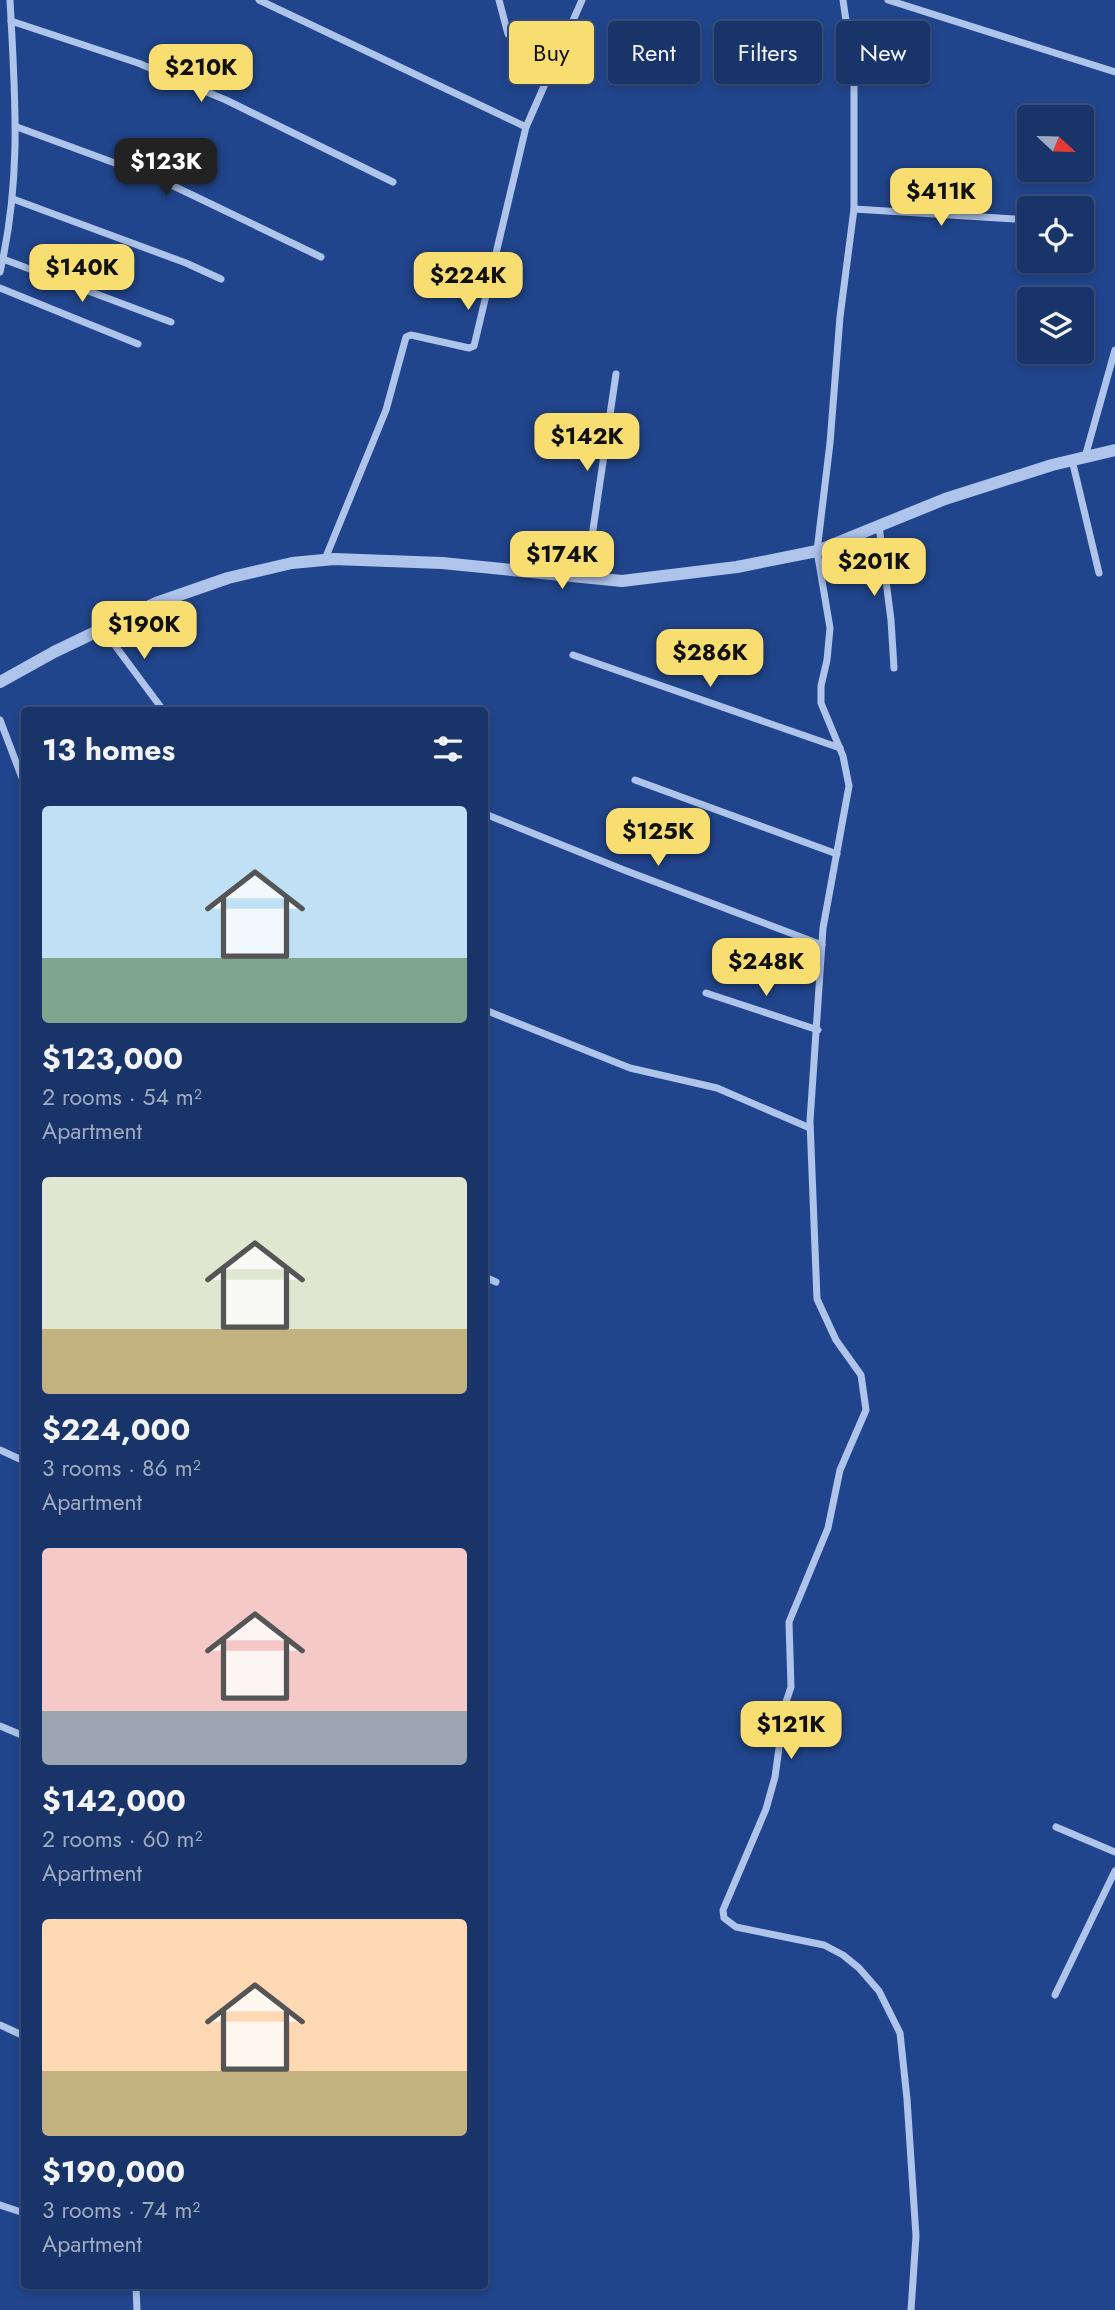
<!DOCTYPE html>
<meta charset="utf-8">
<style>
body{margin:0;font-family:Jost,sans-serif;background:#263f71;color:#f1f3f6;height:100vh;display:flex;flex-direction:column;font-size:26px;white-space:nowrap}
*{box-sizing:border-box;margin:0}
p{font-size:23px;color:#9faac0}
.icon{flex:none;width:38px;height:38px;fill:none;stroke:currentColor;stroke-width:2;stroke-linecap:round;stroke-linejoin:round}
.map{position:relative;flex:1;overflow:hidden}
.sheet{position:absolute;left:21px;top:707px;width:467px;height:1582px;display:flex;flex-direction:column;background:#193469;border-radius:7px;box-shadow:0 4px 10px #0003,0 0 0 2px #374f7d}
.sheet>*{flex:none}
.guide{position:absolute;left:509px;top:21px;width:500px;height:63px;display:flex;gap:14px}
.needle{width:46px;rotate:112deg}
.tools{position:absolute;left:1017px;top:105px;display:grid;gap:14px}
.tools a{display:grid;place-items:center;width:77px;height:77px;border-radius:7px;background:#193469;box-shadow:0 4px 10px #0003,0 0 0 2px #374f7d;font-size:35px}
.price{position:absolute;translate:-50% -60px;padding:0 16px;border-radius:14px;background:#f8de71;color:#111;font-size:23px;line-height:46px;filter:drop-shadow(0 2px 4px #0008)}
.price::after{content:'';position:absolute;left:50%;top:42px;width:21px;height:16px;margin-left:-10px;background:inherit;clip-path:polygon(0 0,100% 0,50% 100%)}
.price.active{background:#222;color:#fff}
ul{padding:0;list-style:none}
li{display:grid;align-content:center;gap:14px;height:371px;padding:0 21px}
li span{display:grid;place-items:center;height:217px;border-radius:7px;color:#555}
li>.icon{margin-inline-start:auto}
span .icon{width:126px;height:126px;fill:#fffc;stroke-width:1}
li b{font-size:30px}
h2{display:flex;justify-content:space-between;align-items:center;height:84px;padding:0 21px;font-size:30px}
.chip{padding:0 24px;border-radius:7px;background:#193469;box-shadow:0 4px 10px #0003,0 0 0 2px #374f7d;font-size:24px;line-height:63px}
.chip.active{background:#f8de71;color:#111}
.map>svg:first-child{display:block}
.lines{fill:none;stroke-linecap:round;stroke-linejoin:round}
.minor{stroke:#afc4eb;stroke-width:7}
.tertiary{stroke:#afc4eb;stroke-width:12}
</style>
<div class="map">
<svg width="1115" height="2310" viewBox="0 0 1115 2310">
<rect width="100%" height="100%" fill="#21458c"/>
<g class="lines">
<g class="minor">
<path d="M259,0l267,127"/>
<path d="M499,0l9,34 20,16 28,11"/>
<path d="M843,0l11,76v133l-14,108 -10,126 -13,108 13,77 -3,32 -6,26v17l22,53 6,30 -26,142 -13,193 7,178 19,41 25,35 5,35 -26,60 -12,58 -39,94 2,65 -6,18 -10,72 -9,32 -43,101 1,8 12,9 88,18 19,10 16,13 20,23 21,42 7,66 9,137 -5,74"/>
<path d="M888,0l227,72"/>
<path d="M11,21l127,42 88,37 167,82"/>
<path d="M17,127l144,53 160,77"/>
<path d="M13,199l173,64 35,16"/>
<path d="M854,209l175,11"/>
<path d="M3,259l168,63"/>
<path d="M0,272c22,-95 15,-176 10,-272"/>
<path d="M0,288l138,56"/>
<path d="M1085,457l30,-107"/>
<path d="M1072,460l27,113"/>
<path d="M879,526l12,94 3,48"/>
<path d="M325,559l61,-149 20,-73 5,-2 58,13 5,-2 52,-219 56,-127"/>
<path d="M586,577l30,-203"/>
<path d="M102,628l61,82"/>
<path d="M573,655l267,93"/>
<path d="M0,720l24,63"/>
<path d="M635,780l202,74"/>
<path d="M485,814l139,56 198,75"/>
<path d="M706,993l112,37"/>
<path d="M485,1010l145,58 87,20 93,40"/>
<path d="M485,1277l11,5"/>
<path d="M0,1450l24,11"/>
<path d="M0,1726l24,10"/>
<path d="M1056,1827l59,25"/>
<path d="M1055,1995l60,-124"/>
<path d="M0,2025l24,11"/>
<path d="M0,2205l24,8"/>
<path d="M136,2286l1,24"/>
</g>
<path class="tertiary" d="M0,682l54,-30 102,-49 72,-25 64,-15 42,-4 108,4 180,18 115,-14 80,-16 128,-52 107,-34 63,-15"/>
</g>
</svg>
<div class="tools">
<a><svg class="needle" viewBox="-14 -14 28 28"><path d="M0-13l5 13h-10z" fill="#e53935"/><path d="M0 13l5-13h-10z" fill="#9faac0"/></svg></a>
<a><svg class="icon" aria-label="locate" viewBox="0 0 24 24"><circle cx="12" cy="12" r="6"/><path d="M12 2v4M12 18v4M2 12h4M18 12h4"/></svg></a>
<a><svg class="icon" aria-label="layers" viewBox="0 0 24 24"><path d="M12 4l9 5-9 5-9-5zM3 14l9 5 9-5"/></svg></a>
</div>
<b class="price" style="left:201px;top:104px">$210K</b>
<b class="price active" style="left:166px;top:198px">$123K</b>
<b class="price" style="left:941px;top:228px">$411K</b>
<b class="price" style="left:82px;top:304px">$140K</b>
<b class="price" style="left:468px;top:312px">$224K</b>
<b class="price" style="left:587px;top:473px">$142K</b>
<b class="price" style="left:562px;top:591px">$174K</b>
<b class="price" style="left:874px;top:598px">$201K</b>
<b class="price" style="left:144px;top:661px">$190K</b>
<b class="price" style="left:710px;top:689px">$286K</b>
<b class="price" style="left:658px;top:868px">$125K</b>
<b class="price" style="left:766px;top:998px">$248K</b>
<b class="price" style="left:791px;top:1761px">$121K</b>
<div class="guide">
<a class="chip active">Buy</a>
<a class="chip">Rent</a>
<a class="chip">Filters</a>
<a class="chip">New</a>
</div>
<section class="sheet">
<h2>13 homes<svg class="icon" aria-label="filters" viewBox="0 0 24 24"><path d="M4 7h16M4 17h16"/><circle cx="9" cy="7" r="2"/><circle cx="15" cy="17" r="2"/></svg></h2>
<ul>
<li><span style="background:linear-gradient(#bfe0f5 70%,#7fa58c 0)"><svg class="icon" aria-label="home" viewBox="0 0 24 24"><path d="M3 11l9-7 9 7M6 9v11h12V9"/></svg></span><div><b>$123,000</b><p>2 rooms · 54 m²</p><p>Apartment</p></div></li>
<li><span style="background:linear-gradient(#dfe7d0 70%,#c2b280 0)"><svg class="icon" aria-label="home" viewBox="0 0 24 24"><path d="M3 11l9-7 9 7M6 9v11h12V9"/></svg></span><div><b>$224,000</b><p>3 rooms · 86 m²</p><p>Apartment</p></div></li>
<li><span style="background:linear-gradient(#f6c9c9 75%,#9aa5b1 0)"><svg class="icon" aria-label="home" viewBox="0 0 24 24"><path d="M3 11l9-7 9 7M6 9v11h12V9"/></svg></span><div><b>$142,000</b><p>2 rooms · 60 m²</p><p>Apartment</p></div></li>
<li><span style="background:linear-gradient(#ffd9b3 70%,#c2b280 0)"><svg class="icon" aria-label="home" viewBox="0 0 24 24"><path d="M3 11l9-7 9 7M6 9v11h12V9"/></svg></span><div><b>$190,000</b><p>3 rooms · 74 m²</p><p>Apartment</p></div></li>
</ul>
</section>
</div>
